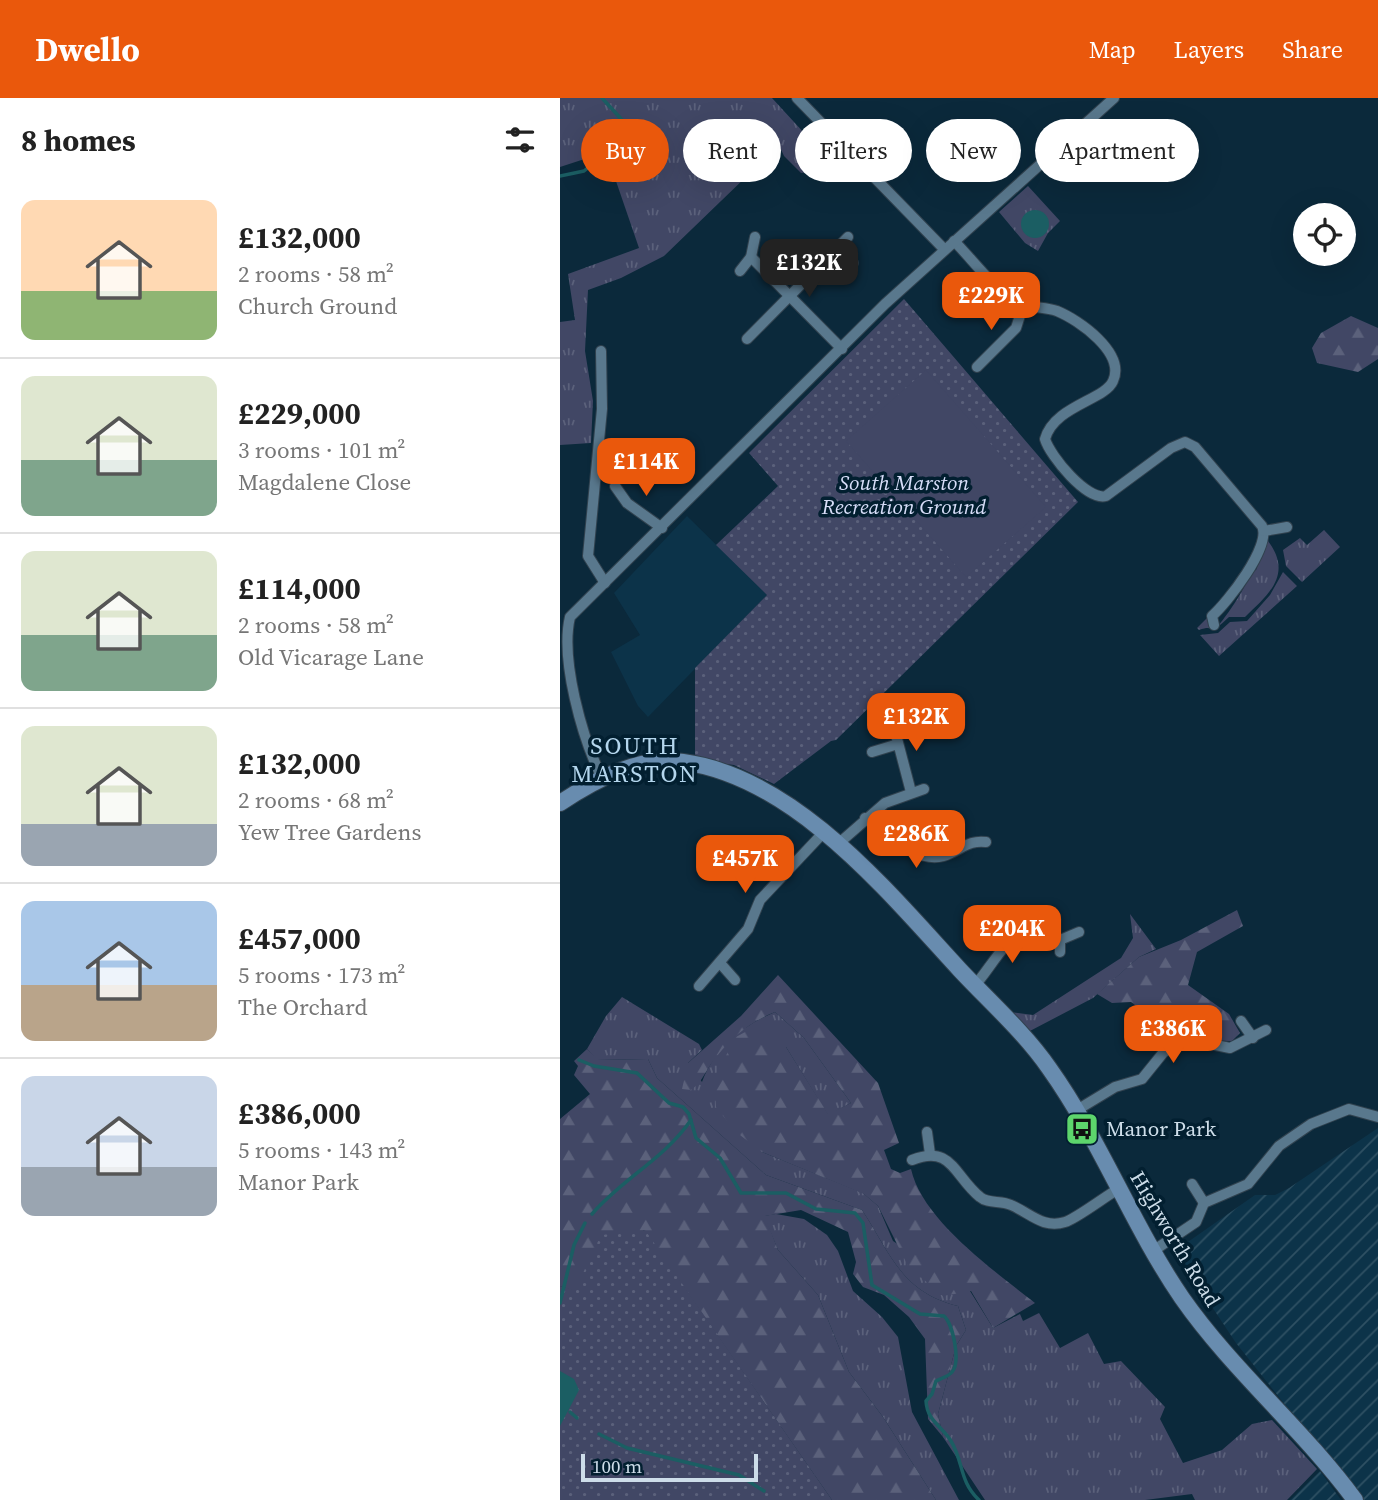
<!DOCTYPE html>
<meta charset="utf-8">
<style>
body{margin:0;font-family:"Source Serif 4",serif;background:#f6f6f6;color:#222;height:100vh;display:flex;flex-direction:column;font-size:26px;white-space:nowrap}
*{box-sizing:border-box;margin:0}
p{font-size:23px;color:#767676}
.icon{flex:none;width:38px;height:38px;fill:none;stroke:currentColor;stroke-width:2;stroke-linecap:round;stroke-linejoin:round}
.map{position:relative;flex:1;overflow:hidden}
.side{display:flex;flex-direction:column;background:#fff;width:560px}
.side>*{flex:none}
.hud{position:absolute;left:21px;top:21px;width:665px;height:63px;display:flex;gap:14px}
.buttons{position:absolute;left:733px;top:105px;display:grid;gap:14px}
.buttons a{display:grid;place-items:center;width:63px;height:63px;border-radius:50%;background:#fff;box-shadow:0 7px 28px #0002;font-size:35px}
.scale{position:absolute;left:21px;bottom:18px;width:177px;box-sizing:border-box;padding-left:7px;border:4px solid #cddde9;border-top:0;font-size:19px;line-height:24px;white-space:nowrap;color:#cddde9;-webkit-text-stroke:5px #021f30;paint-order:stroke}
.price{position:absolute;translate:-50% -60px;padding:0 16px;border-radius:14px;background:#ea580c;color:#fff;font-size:23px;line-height:46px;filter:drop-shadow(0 2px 4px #0008)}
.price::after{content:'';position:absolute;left:50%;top:42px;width:21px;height:16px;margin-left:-10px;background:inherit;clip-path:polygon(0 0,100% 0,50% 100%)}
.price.active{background:#222;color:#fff}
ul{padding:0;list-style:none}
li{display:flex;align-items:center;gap:21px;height:175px;padding:0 21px}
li+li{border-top:2px solid #e0e0e0}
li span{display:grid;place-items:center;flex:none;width:196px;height:140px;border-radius:14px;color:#555}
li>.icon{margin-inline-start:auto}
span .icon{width:84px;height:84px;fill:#fffc;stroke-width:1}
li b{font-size:30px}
h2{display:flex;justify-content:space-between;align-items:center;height:84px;padding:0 21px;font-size:30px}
.chip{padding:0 24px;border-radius:32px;background:#fff;box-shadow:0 7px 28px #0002;font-size:24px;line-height:63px}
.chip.active{background:#ea580c;color:#fff}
header{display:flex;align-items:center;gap:42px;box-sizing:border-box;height:98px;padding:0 35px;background:#ea580c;color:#fff}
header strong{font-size:33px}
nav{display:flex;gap:38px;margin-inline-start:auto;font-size:24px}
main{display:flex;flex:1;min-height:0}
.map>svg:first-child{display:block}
.built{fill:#0c3349}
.industrial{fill:url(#industrial-furrows)}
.grass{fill:url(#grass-tufts)}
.forest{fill:url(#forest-firs)}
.park{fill:url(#park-dots)}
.garden{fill:#414765}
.water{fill:#1b5e63}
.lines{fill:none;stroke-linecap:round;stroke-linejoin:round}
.stream{stroke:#1b5e63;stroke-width:3.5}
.street-casing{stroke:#31424f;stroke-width:12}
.secondary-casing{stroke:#31424f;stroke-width:18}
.street{stroke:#59788d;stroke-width:10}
.secondary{stroke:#688caf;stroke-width:16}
.labels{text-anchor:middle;stroke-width:7;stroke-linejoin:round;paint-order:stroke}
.park-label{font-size:21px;font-style:italic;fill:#d8def9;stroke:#021f30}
.poi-label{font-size:21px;fill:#cddde9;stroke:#021f30;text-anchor:start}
.street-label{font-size:21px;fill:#cddde9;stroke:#021f30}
.quarter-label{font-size:24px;letter-spacing:2px;fill:#b4d6ed;stroke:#021f30}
</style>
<header>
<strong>Dwello</strong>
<nav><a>Map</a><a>Layers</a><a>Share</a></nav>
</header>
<main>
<section class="side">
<h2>8 homes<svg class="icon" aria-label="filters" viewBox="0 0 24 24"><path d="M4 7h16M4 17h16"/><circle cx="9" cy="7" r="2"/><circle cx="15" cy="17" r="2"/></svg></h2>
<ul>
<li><span style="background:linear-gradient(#ffd9b3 65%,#8fb573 0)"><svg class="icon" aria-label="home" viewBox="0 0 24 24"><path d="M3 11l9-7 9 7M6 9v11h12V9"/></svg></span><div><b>£132,000</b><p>2 rooms · 58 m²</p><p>Church Ground</p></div></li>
<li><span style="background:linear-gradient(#dfe7d0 60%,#7fa58c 0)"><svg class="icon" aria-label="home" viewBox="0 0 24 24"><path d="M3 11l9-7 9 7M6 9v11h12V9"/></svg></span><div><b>£229,000</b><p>3 rooms · 101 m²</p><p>Magdalene Close</p></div></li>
<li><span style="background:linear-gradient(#dfe7d0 60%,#7fa58c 0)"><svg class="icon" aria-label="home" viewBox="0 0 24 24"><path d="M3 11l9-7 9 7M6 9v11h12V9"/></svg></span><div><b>£114,000</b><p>2 rooms · 58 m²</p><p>Old Vicarage Lane</p></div></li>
<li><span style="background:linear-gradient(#dfe7d0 70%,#9aa5b1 0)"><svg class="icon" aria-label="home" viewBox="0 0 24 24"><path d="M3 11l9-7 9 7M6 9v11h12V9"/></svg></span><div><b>£132,000</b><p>2 rooms · 68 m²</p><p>Yew Tree Gardens</p></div></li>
<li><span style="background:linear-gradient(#a9c7e8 60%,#b9a48a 0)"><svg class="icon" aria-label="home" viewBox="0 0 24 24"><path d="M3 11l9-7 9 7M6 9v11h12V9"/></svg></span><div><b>£457,000</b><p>5 rooms · 173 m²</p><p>The Orchard</p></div></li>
<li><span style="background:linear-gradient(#c9d6e8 65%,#9aa5b1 0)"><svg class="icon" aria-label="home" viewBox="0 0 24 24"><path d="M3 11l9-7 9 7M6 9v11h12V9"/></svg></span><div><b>£386,000</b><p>5 rooms · 143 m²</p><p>Manor Park</p></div></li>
</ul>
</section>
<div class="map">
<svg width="818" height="1402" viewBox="0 0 818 1402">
<defs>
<pattern id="industrial-furrows" width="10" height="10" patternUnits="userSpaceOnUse" patternTransform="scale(1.75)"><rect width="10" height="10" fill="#0c3349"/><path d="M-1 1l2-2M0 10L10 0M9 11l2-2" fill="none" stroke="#2e5063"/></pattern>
<pattern id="grass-tufts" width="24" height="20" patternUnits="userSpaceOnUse" patternTransform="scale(1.75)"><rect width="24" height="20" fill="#414765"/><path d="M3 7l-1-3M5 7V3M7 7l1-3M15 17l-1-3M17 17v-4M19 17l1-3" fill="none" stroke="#5b617b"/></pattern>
<pattern id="forest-firs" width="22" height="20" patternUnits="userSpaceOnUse" patternTransform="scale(1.75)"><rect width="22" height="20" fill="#414765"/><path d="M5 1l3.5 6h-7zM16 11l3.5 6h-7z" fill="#5b617b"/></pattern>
<pattern id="park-dots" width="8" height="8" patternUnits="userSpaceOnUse" patternTransform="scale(1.75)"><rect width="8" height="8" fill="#414765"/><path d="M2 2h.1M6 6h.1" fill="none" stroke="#5b617b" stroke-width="1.8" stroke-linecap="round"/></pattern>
</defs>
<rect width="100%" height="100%" fill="#0b293b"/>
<path class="built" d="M127,418l80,79 -119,122 -10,-11 -27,-54 29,-17 -26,-42z"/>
<g class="industrial">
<path d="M818,1030v372h-17l-125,-157 -61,-92 80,-56h20l14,-7z"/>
<path d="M760,1373l21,29h-51z"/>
</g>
<g class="grass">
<path d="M0,0h212l55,60 -16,14 -10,1 -17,-17 -5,-11 -115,111 -43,22 -33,12 -3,61 8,50 -2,42 -31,2v-123l15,-2 -7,-46 71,-26 -33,-96 -46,15z"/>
<path d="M468,88l32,35 -12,12 -10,18 -13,-8 -26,-31z"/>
<path d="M764,432l16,17 -38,35 -16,-16 -3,-16 17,-12 7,7z"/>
<path d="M708,443c25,33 1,53 -23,76h-16c-22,21 -12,6 -30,13l-2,-2 10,-10 3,10 4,2c8,-6 35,-47 37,-58l5,-2z"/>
<path d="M723,474l14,14 -78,70 -19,-21 18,-2 12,-11 17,-1 23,-26z"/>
<path d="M570,816l26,35 -17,8 -46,41 -65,34 -18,-20 23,3 88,-57 12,-20z"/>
<path d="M62,899l77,47 3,6 -14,13 14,19c13,-34 40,-56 73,-70l29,26 47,65 -23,12 -42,-68 -24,105 101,41 15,13 15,35 77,50 23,37 27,-14 3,7 16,-8 21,35 28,-15 16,31 17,-3 44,46 -5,12 23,44 39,-13 30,-26 20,-4 45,49 -30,31h-92l-3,-6 -47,6h-160l-42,-63 -5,-23 18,-68 10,-16 -8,-24c-57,-14 -67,-52 -96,-96l-96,-35 -109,-97 -9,-19 -51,1 -10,-11 19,-33z"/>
<path d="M216,1116l28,5 23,16 11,16 15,40 29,26 16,20 14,75 47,88h-23l-53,-83 -34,-45 -31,-77 -40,-45 -14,-34z"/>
</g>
<g class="forest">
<path d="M791,218l27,12v31l-20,13 -41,-9 -5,-15 9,-15z"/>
<path d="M677,812l6,16 -46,26 -9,33 41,29 11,19 -8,8 -51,-1 -50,-38 -19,1 -15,-9 42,-37 42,-17z"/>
<path d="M218,877l100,108 21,60 -15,7 7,19 9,4 11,-4c11,51 85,103 124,134l-42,25 -22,-37 -28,5 -35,-30 -30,-60 -14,-12 -102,-42 -26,-20 -20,-25 -2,-29 22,-41 20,-11 30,21 42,67 23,-11 -47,-65 -29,-26c-27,11 -47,28 -64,52 -7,10 -9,18 -20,26l-9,-1 6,-26 53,-47z"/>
<path d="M27,951l11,11 50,-1 9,19 109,97 96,35c29,44 39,82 96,96l8,24 -10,16 -18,68 5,23 -15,-18 -3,-80 -16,-22 -25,-22 -21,-8 -10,-13 3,-12 -8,-30 -47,-22 -36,6 13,34 40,45 31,77 34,45 53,83h-104l-188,-270 -69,61 -15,-5v-167l30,-25 -16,-19 4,-9 -4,-5z"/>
</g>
<g class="park">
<path d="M344,201l174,203 -242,238 -5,1 -57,43 -40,-19 -39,-5v-92l72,-73 -51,-50 62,-59 -29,-33z"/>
<path d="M85,1132l187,270h-272v-214l15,4 26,-55z"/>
</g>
<path class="garden" d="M366,272l120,137 -80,70 -120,-136z"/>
<g class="water">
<circle cx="475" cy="126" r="14"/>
<path d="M0,1273l14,8 5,11 -19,36z"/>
</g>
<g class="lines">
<g class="stream">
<path d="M0,78l24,-5 40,-33v-16l-22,-24"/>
<path d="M19,962l15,6 43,7 32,30 14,4 6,7 7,24 24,20 21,35h45l30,16 39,4 8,10 9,62 48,29 24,2c9,8 17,46 8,56 -4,5 -11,6 -16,9l-4,13 -6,7c1,20 16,25 25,40 13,22 8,40 28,59"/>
<path d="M32,1116c30,-35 72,-55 99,-94"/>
<path d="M0,1205l14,-58 11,-22"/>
<path d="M10,1314l7,6"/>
<path d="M39,1336l28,14 112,27 25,16"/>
</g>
<defs>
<g id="street">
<path d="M237,0l147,151"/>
<path d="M394,143c19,19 38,46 61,60 13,8 28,5 42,10 22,9 69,42 56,70 -8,19 -59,25 -68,58 5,17 42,62 61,57l65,-48 14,-6 10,5 67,79c10,20 -35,77 -50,90l2,9"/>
<path d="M277,150l16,15"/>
<path d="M191,159l91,92"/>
<path d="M180,173l11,-14 4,-20"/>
<path d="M187,241l101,-102"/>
<path d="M41,253l1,58 -14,147 17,27"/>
<path d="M417,269l39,-39 7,-22"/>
<path d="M55,388l12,17 35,25"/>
<path d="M704,433l23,-4"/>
<path d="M335,633l16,61"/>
<path d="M312,654l26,-8"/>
<path d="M42,680c-20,-40 -42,-119 -32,-161l315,-313 229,-206"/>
<path d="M305,720c23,17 56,51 86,35 13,-6 20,-13 35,-11"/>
<path d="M278,746l47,-41 39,-14"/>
<path d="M500,842l19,-8"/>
<path d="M160,865l15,17"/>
<path d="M415,887c12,-12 32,-49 47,-51 13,-1 26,4 38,6v12"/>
<path d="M139,888l49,-57 12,-29 64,-68"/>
<path d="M681,923l12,17"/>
<path d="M517,1012l38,-23 27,-8 21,-26 11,-8 27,-3 29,6 36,-18"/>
<path d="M367,1034l3,22"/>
<path d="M352,1062c40,-16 42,16 68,37 8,7 21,3 31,8 19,8 32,24 54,17 11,-3 42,-27 55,-34"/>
<path d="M632,1086l12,19"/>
<path d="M593,1153l43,-29 8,-19 44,-19 31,-38 32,-22 38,-15 29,8"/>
</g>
<path id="secondary" d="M0,705c36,-24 79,-47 123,-41 112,15 205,130 277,208 30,32 64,62 89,98 52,73 83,157 133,230 51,73 120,130 173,202"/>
</defs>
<use href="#street" class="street-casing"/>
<use href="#secondary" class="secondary-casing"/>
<use href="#street" class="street"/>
<use href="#secondary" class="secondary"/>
</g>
<defs>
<symbol id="bus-square" viewBox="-11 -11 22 22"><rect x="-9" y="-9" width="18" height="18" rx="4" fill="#5dd56c" stroke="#021f30"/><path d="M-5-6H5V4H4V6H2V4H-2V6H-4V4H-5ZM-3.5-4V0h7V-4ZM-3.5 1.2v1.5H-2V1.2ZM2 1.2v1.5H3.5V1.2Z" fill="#111"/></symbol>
</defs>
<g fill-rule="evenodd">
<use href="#bus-square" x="503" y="1012" width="38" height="38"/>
</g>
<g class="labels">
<g class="park-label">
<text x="344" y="392">South Marston<tspan x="344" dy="24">Recreation Ground</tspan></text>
</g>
<g class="poi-label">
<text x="546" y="1038">Manor Park</text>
</g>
<g class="street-label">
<text transform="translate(615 1141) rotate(59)" y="7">Highworth Road</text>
</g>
<g class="quarter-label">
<text x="75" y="656">SOUTH<tspan x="75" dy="28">MARSTON</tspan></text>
</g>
</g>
</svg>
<div class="buttons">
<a><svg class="icon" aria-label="locate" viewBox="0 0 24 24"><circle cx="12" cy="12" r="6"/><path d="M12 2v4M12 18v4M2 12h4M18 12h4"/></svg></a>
</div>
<div class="scale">100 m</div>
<b class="price active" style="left:249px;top:201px">£132K</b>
<b class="price" style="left:431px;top:234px">£229K</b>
<b class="price" style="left:86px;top:400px">£114K</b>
<b class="price" style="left:356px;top:655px">£132K</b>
<b class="price" style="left:356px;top:772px">£286K</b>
<b class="price" style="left:185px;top:797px">£457K</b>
<b class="price" style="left:452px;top:867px">£204K</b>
<b class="price" style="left:613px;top:967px">£386K</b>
<div class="hud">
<a class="chip active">Buy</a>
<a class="chip">Rent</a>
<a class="chip">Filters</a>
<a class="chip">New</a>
<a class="chip">Apartment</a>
</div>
</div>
</main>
